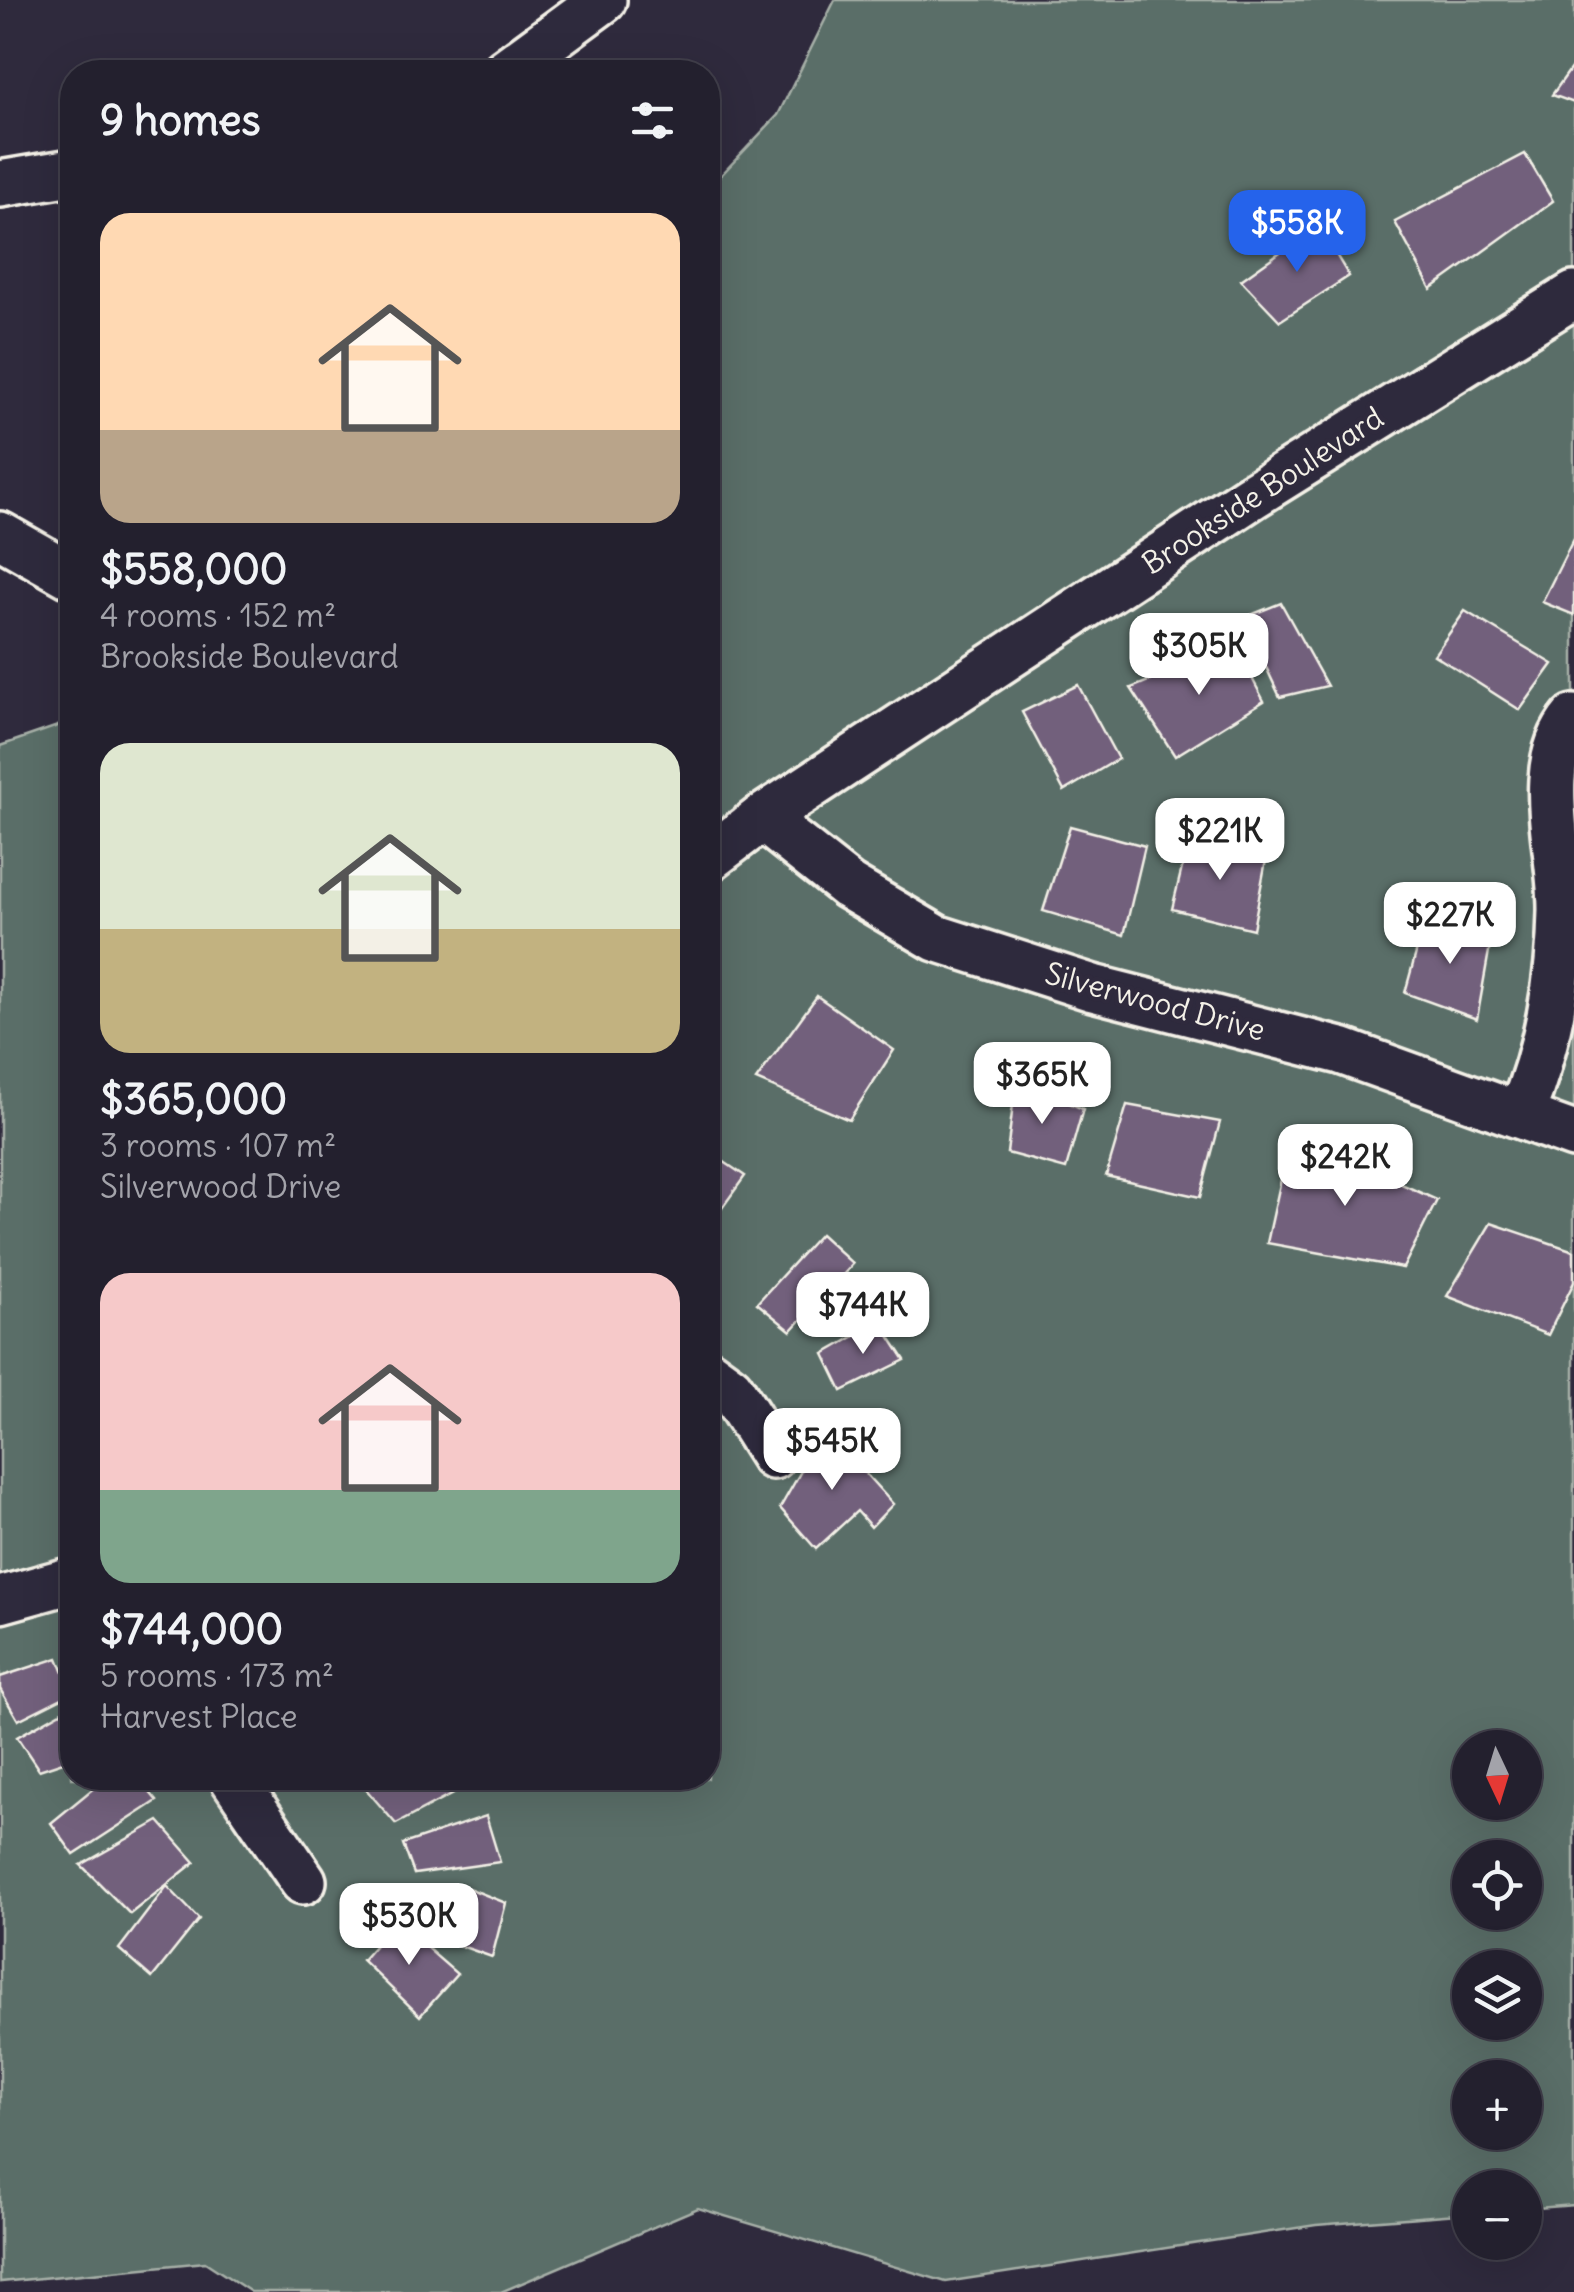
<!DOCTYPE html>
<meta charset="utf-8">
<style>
body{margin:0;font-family:Delius,sans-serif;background:#2f2d3a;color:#f1f3f6;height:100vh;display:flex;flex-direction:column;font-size:38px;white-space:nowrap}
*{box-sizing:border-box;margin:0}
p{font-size:32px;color:#a3a3aa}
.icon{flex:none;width:55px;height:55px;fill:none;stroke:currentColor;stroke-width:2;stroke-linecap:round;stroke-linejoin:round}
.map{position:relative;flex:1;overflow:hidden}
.side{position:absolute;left:60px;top:60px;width:660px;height:1730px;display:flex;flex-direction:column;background:#23202e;border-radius:40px;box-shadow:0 10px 40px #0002,0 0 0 2px #403e4a}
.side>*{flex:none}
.needle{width:65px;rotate:176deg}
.controls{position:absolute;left:1452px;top:1730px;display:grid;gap:20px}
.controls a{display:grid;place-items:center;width:90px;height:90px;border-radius:50%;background:#23202e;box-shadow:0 10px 40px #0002,0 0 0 2px #403e4a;font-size:50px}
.price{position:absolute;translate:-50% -85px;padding:0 22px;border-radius:20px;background:#fff;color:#222;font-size:32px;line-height:65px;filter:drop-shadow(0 2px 5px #0008)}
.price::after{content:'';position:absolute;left:50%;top:60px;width:30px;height:22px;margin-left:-15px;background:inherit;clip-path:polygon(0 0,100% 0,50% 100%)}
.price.current{background:#2563eb;color:#fff}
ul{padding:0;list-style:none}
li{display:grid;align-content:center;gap:20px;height:530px;padding:0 40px}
li span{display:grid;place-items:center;height:310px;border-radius:30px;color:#555}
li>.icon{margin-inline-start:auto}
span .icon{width:180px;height:180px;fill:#fffc;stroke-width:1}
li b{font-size:42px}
h2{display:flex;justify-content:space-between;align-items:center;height:120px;padding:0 40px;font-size:42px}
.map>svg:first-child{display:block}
.green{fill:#5a6e68;stroke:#a7b0a8;stroke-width:2.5;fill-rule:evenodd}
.building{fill:#72607b;stroke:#f4f1e8;stroke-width:2.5}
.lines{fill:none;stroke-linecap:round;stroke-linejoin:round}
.street-casing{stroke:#f4f1e8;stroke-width:52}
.street{stroke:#2f2a3d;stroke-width:45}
.labels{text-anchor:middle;stroke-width:9;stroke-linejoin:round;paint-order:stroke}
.street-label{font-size:30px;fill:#f4f1e8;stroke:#2f2a3d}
</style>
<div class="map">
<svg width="1574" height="2292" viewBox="0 0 1574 2292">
<rect width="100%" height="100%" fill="#2f2a3d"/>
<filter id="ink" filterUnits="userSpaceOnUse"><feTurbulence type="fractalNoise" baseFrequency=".01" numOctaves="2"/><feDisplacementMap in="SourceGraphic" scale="20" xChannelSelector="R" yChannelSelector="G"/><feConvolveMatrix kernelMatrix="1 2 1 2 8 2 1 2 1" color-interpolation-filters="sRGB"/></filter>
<g filter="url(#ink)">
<path class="green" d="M835,0h739v2205l-49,4v-21h-55v25l-154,12 -370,57 -248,-74 -197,84h-250l-46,-30 -205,20v-1536l72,-25v1057h636v-1589l70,-74zM1470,1748h55v54h-55zM1470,1858h55v54h-55zM1470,1968h55v54h-55zM1470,2078h55v54h-55z"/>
<g class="building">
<path d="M1574,64v39l-22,-8z"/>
<path d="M1525,154l28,47 -122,88 -36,-67z"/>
<path d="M1318,225l31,51 -69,45 -39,-41z"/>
<path d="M1574,538v77l-32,-13z"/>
<path d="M1281,603l46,83 -47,11 -37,-79z"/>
<path d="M1465,611l88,53 -33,46 -86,-55z"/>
<path d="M1235,646l29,55 -89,55 -44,-68z"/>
<path d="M1078,685l40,74 -54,32 -42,-79z"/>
<path d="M1070,826l75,20 -21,89 -81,-24z"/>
<path d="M1189,839l78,16 -14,74 -81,-20z"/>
<path d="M1425,920l67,14 -15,85 -72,-26z"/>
<path d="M817,996l77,54 -45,70 -93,-40z"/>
<path d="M1016,1080l67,29 -17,60 -59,-16z"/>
<path d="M1127,1105l93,17 -20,75 -94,-21z"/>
<path d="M1291,1134l146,66 -34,68 -136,-25z"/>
<path d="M708,1151l37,25 -33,46 -4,-2z"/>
<path d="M1491,1223l83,28v31l-26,53 -101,-39z"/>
<path d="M820,1234l33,30 -62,67 -34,-28z"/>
<path d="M880,1322l25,38 -63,31 -18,-37z"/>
<path d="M825,1429l68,75 -22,23 -14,-16 -41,38 -36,-41z"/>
<path d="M58,1658l14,35 -54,27 -18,-31v-12z"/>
<path d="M72,1706v53l-33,11 -22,-33z"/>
<path d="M106,1778h32l19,23 -83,54 -23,-32z"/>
<path d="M362,1778h110l3,4 -79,42 -38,-44z"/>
<path d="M486,1816l14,46 -86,12 -11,-30z"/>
<path d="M159,1821l36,41 -65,52 -49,-49z"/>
<path d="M167,1886l32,33 -47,59 -33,-29z"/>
<path d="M468,1888l38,15 -14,54 -73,-26 16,-41 31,10z"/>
<path d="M396,1921l61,53 -37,42 -58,-56z"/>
</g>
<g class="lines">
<defs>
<g id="street">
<path d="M505,72l98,-72"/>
<path d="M0,184l72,-12"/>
<path d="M0,535l72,41"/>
<path d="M762,818l86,68 88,52 157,50 248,63 233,84"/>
<path d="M708,859l54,-41 490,-322 322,-201"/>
<path d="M1521,1113c26,-62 39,-134 40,-202 1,-60 -29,-144 13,-193"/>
<path d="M708,1372l22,16 43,68"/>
<path d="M0,1600l72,-20"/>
<path d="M233,1778l70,103"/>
</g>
</defs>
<use href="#street" class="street-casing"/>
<use href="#street" class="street"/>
</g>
</g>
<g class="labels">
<g class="street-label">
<text transform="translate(1263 491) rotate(-33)" y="10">Brookside Boulevard</text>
<text transform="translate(1155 1002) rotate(15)" y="10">Silverwood Drive</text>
</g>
</g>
</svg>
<div class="controls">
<a><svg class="needle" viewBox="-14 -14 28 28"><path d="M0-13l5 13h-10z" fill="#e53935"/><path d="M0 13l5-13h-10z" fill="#a3a3aa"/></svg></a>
<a><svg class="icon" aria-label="locate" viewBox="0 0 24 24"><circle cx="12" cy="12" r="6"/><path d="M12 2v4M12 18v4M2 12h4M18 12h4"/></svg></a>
<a><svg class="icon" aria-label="layers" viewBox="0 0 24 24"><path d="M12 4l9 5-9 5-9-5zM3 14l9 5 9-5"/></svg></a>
<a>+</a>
<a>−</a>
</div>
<b class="price current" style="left:1297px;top:275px">$558K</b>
<b class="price" style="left:1199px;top:698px">$305K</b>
<b class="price" style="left:1220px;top:883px">$221K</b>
<b class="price" style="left:1450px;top:967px">$227K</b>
<b class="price" style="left:1042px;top:1127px">$365K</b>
<b class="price" style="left:1345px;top:1209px">$242K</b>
<b class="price" style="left:863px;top:1357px">$744K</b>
<b class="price" style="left:832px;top:1493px">$545K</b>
<b class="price" style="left:409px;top:1968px">$530K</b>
<section class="side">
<h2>9 homes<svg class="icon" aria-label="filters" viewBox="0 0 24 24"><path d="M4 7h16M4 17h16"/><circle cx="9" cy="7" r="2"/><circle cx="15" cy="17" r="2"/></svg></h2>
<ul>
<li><span style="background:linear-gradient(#ffd9b3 70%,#b9a48a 0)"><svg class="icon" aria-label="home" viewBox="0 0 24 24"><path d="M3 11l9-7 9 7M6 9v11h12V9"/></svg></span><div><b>$558,000</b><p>4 rooms · 152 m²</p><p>Brookside Boulevard</p></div></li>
<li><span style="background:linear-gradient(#dfe7d0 60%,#c2b280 0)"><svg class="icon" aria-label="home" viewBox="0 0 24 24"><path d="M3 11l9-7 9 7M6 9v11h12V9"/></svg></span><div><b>$365,000</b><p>3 rooms · 107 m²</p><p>Silverwood Drive</p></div></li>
<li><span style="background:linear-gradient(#f6c9c9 70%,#7fa58c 0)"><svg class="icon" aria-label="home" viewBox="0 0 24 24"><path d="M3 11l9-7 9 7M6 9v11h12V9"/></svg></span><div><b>$744,000</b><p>5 rooms · 173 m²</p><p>Harvest Place</p></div></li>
</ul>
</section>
</div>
